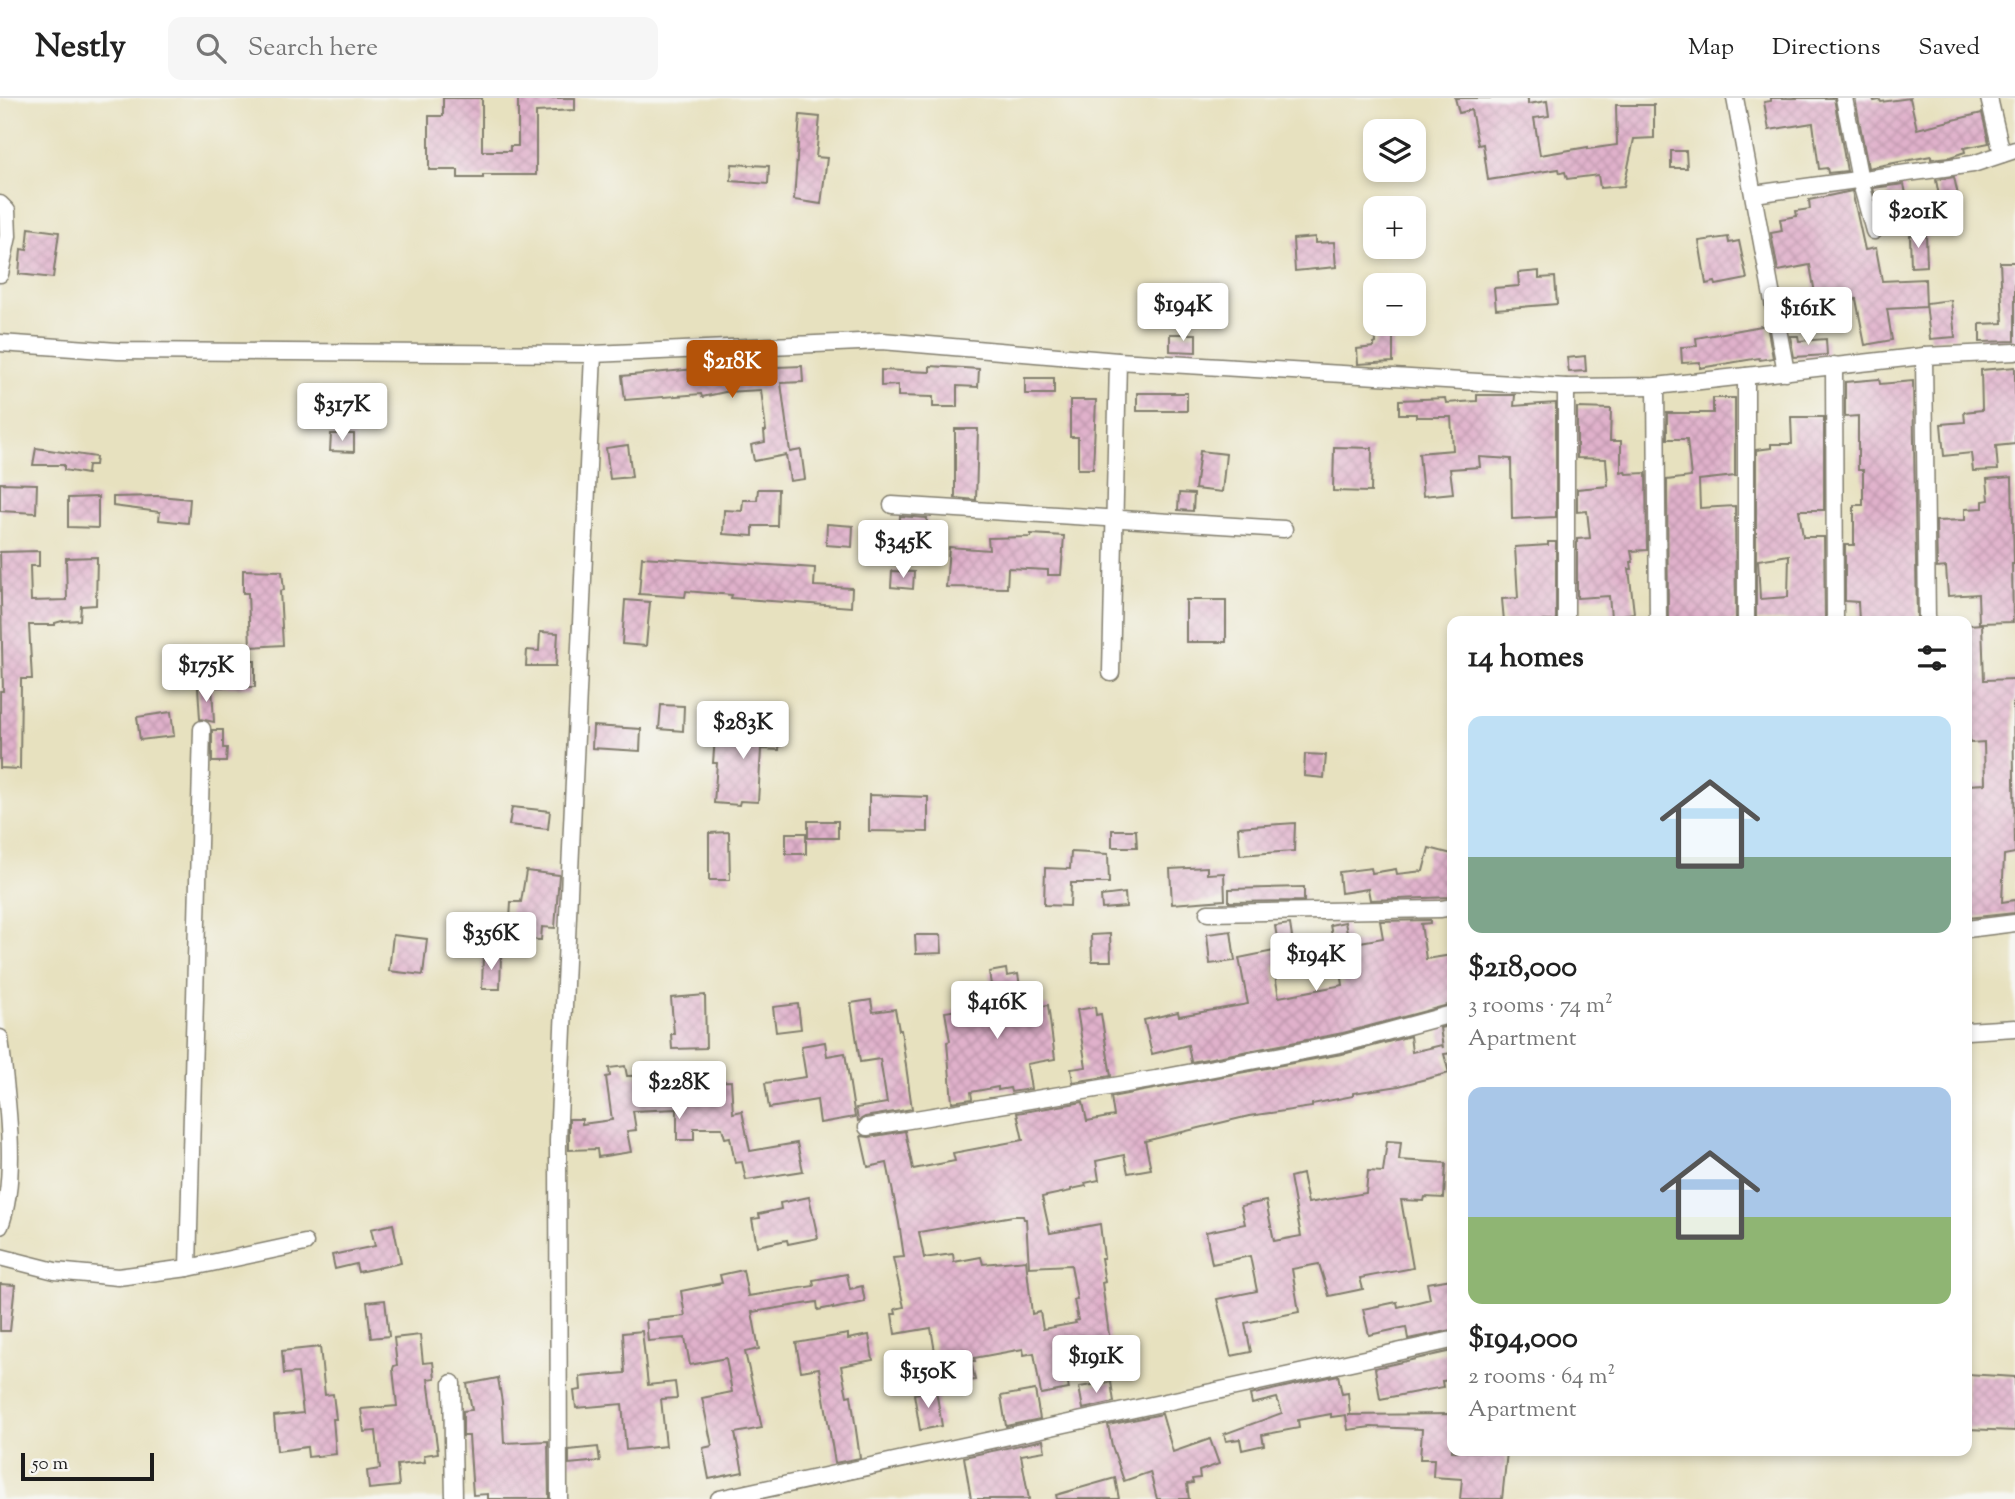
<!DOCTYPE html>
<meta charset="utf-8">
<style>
body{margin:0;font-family:"Sorts Mill Goudy",serif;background:#f6f6f6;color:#222;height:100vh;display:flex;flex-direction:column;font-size:26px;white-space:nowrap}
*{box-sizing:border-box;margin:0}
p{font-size:23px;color:#767676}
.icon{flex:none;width:38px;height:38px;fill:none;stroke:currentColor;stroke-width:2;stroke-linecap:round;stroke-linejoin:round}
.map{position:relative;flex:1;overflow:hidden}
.sheet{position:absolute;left:1447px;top:518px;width:525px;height:840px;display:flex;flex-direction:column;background:#fff;border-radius:14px;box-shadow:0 4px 10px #0003}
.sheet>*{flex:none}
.tools{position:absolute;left:1363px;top:21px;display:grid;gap:14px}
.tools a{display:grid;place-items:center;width:63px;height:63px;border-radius:14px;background:#fff;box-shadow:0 4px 10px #0003;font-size:35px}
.scale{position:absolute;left:21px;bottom:18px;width:133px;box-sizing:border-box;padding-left:7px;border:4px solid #1c1c1c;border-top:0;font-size:19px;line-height:24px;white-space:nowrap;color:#1c1c1c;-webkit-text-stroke:5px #f6f6f2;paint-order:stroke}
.price{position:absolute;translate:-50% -60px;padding:0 16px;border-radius:7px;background:#fff;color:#222;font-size:23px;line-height:46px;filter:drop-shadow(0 2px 4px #0008)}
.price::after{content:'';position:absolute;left:50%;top:42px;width:21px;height:16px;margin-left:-10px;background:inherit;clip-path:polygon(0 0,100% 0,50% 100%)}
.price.selected{background:#b45309;color:#fff}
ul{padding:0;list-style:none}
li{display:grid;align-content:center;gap:14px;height:371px;padding:0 21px}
li span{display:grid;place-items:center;height:217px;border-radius:14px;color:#555}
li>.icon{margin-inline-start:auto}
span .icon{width:126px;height:126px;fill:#fffc;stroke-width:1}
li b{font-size:30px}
h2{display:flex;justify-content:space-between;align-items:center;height:84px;padding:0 21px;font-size:30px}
header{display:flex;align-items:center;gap:42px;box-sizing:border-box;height:98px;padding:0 35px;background:#fff;border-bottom:2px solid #e0e0e0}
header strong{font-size:33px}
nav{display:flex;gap:38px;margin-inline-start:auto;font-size:24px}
.search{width:490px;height:63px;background:#f6f6f6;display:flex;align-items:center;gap:18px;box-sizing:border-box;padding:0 24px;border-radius:14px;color:#767676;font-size:26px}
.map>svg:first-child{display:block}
.building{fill:url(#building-cross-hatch);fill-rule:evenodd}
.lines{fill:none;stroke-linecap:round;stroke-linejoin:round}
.minor-casing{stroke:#827e6e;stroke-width:19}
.minor{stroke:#fff;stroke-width:16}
</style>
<header>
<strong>Nestly</strong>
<div class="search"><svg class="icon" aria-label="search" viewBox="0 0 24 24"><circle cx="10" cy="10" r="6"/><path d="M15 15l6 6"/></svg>Search here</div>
<nav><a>Map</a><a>Directions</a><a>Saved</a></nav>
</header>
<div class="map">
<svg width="2015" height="1401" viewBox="0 0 2015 1401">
<defs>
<pattern id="building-cross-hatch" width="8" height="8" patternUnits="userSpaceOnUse" patternTransform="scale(1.75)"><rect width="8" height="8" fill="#e0b1cb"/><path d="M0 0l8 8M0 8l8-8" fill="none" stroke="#c098ae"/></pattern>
</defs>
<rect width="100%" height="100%" fill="#f6f6f2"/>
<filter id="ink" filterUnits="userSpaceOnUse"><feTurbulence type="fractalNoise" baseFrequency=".0143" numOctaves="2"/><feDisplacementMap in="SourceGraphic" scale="14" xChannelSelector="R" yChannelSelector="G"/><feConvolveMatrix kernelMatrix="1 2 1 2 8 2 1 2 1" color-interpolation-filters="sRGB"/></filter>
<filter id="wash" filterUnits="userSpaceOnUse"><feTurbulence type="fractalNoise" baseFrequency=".00686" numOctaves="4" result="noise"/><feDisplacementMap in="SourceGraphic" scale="28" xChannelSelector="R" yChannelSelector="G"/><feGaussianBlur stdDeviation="1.57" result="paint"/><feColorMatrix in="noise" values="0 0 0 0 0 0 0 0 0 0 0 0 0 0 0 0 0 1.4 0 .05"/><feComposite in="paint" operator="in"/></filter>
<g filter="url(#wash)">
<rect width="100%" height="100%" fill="#e7e1bf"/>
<g id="blocks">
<g class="building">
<path d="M443,0h39v53h28v-5h8v-48h57v12l-39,2v63h-53v3h-25v-8h-29v-54h14z"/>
<path d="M1455,0h73v6l19,-3 2,15 -15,2 6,37 48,-8v2l29,-4 -1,-40h38v33l-20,1 -10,47 -24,2 -2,-13 -31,4 -2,-7 -5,1 -1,-4 -71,11 -5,-36 -5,1 -7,-35 -12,3z"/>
<path d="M1771,0h63l13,73 -19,2 -1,-5 -8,1 -6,-46 -44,7 -5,-28 7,-1z"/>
<path d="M1855,0h18l1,3 6,-1 1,2 29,-4 7,31 65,-16 7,30 -25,5 1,4 -15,5 -19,2v-3l-63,12z"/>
<path d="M800,17l20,2 -4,40 11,1 -6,46 -27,-4z"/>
<path d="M1671,53h15l1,17h-16z"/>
<path d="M732,66l37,2 -1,18 -37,-3z"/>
<path d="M1954,79l8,36 -19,4 -7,-37z"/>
<path d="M1904,86l2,10 -17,3 -1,-5 -13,3 -2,-7z"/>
<path d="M1852,93l13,59 11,-2 6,33 43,-2 1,28 -39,2 5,31 -27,5 -9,-46 -39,6 -7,-40 -32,6 -7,-38 11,-2 -2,-12 17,-3 -1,-5 14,-2 -1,-9z"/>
<path d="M29,130l30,4 -6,46 -34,-4 2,-25 6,1z"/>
<path d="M1926,136l1,32 -16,1 -1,-32z"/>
<path d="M1315,139v6l19,-1 2,25 -41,4 -2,-32z"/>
<path d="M1728,139l1,6 10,-2 8,38 -31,6 -1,-3 -9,2 -7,-43z"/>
<path d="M2000,164h15v79l-35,1v-18l23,-1z"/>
<path d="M1539,173v7l16,-1 2,27 -61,5 -2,-21 25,-2 -1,-13z"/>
<path d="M1951,202l4,37 -25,2 -4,-36z"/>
<path d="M1375,226h18v38l-35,2 -1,-15 17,-2v-3l2,-1z"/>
<path d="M1767,227l6,33 -13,2 -1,-2 -59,10v-6l-18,1 -1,-16 16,-1 -1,-8z"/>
<path d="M1170,236h26v18l-26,-1z"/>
<path d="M1790,238h8l1,5 27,-2 1,16 -33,2z"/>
<path d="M1585,258l1,15 -17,1 -2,-14z"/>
<path d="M776,267l1,2 25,-1 1,16 -22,1 9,69 11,-2 4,29 -15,2 -4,-26 -32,6 -3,-16 14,-3 -1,-11h2l-5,-41 -36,2 -23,5 -1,-3 -76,6 -3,-24 73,-7v5l51,-6v3z"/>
<path d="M930,268l49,3 -1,18 -21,-1v21h-24v-10l-35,-1v-11l-17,1v-16l49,2z"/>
<path d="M2015,269v77l-19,2 2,24 -25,1 -2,-18 -27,3 -3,-32 24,-2 -1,-10 18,-2 -1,-40z"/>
<rect x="1025" y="280" width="29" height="16"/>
<path d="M1879,281l1,5 33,-3 4,240h-58l-1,-19 -13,-1v-56h9v-40h9v-35h-5v-54l-13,1v-35z"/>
<rect x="1137" y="295" width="50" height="18"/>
<path d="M1477,297h38l-1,11 42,-3v114l-44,2 -1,-60 -32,-2 1,10 -30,2 3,24 -30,3 -4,-43 34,-3 -2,-33h-35v-3h-17v-14l46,-2 1,5 31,-2z"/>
<path d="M1713,300h22v78l-36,4 1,28 35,-2 1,115h-68l-1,-141 24,-3 -4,-38h-20v-26h46z"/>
<path d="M1070,302h26l-3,69h-15v-32h-8z"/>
<path d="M1577,310l34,1 -1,32h11v31l4,-1 1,3 20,-1 1,77 -16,1 2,11h-2l1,7h-3l5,44 -23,4 -2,-21 -32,2v-59l13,-1 -3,-27 -10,1v-23l31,-3 -2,-27 -29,-1z"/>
<path d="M1791,319h33v93h-25l4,27h21l1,84h-69v-171l15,-2v-4h21zM1789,457l-1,42 -28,2 -2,-39z"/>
<path d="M955,331h23l-2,71 -21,-2z"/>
<path d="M331,336h23v18l-24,-1z"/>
<path d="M628,347l4,32 -22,2 -4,-31z"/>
<path d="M1334,349l38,1 -1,44 -38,-1z"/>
<path d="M36,350l60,9 -1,8h-7l-1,9 -23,-4v-5h-31z"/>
<path d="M1200,353l26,3 -4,38 -27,-3z"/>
<path d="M2012,379l2,87h-2l1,58 -34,1 -1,-29 -30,2 -2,-29 -9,1 -1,-47 29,-1v-11l18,-1v-7l6,-1 -2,-21z"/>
<path d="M0,385l37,1 -1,29 -36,-2z"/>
<path d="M758,391h20l-1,37h-24v10l-30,-2 1,-24 18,1 1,-11h14z"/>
<path d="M1179,395l15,1 -1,17 -15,-1z"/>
<path d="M159,398l31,3 -2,24 -29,-3 1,-8 -47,-6v-9z"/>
<path d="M98,399v31l-30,-1v-29z"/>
<path d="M900,418l27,2 -1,22 -27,-2z"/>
<path d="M827,426l26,2 -1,21 -26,-2z"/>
<path d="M1031,436l33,2 -3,39h-13v-5l-40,-2 -1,20 -61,-1 3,-40 40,3 -1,-12 43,-1z"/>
<path d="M1548,444h8v79h-52l-2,-22 16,-1 -3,-51 33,-2z"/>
<path d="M39,453v15h-9l1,35 36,-1 -1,-42 31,-1 -1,48 -15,1 -1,14 -18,1 -7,2v2h-26l3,54h-11l-1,90 -20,-1v-77h3l-3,-139z"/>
<path d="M642,459l173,11 -1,18 38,2 -1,19 -120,-9 1,-3 -46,-4 -1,6 -46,-3z"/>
<path d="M243,472l39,1 2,19 -4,1 3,54 -33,2 -2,-54h-5z"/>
<path d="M892,473l22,1 -1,17 -22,-2z"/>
<path d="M625,502l25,2 -4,44 -24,-2z"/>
<rect x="1186" y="502" width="40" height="42"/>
<path d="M1982,526l2,56 31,-1v23h-2l2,151 -11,2 -2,47 13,-2v13l-48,5v-133l18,-1 -1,-42 -14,1 -3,-44v-35h2l-2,-39z"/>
<path d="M540,534l18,1 -2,33h-30l1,-16 12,1z"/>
<path d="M223,563h32v26h-40v-15h8z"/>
<path d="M198,589h14l2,35 -14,-3z"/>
<path d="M661,607l23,1 -1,25 -24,-2z"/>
<path d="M750,610l18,2 -2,23 14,1 -1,16 -18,-1 -3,53 -18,-1 -1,4 -25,-2 3,-40h-4l2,-26 32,2z"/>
<path d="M171,614l3,24 -34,4 -3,-23z"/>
<path d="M593,628l48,3 -1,22 -48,-3z"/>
<path d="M212,632h11v18h4l-1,14h-14z"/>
<path d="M1305,656l21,1 -2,23 -20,-2z"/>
<path d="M869,697l59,2v35l-59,-1z"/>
<path d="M512,709l38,4 -2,18 -39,-4z"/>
<rect x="808" y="723" width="30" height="17"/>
<path d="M1295,725l-1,28 -54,4 -2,-28z"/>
<path d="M1112,732h24l1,17h-25z"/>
<path d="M729,734l1,48h-21v-47z"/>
<rect x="786" y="735" width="20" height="21"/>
<path d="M1429,750l23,6v43l-82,3 -2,-11 -27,4 -2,-21 32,-4 1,5 24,-4 1,5 26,-3z"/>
<path d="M1071,754l37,2 1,29h-38l-1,23 -26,-1 1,-37 25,1z"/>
<path d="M1207,769v7l17,-1 1,27 -53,4 -2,-35z"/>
<path d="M526,773l33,4 -4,53 -13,-1 -1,13 -32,-1 2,-37h10z"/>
<path d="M1304,789v14l-75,1v-13z"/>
<path d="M1125,795l1,14 -24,2 -1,-13z"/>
<path d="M1430,822v3l-9,1 5,35 26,-4v49l-109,29 -152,29 -3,-17 -36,9 -8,-34 34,-8 1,4 69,-12 -9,-46 40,-8 -4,-24 15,-2 3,20 37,-6 2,-2 -2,-11 15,-3 4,22 34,-6 -3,-17zM1338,852l5,35 -64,12 -6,-32 38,-6 -1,-4z"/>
<path d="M1231,833l4,30 -25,3 -3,-30z"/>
<path d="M1110,836l1,27h-19l-1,-26z"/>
<path d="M393,837l34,4 -4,36 -34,-4z"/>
<path d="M915,837h26l1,18 -26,1z"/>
<path d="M483,856l18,1 -1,34h-18z"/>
<path d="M1006,871l1,7 11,-2 5,31 7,-1 1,4 17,-3 7,54 -28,5 4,25 -20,3 -1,-4 -12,2v-3l-27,5 1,7 -20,3 -5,-60 3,-1 -5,-29 49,-8 -5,-32z"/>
<path d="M705,897l1,53 -34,1 -1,-15h3l-3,-36z"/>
<path d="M871,902l2,12 22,-3 4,21h2l11,79 -47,8 -7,4 -2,-13 31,-5 -7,-44 -20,3 -9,-59z"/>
<path d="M798,906l3,25 -25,3 -3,-25z"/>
<path d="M1095,909l1,8 5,-1 10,62 -38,6 -2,-13 15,-2 -9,-57z"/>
<path d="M1452,927v28l-8,1 5,19 -50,13 -46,7v3l-41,8v3l-63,9 -104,25 6,28 -23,4 -4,-18 -28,6 3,19 -14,3 1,3 -15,3v2l-29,6 8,36 50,-9 4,34h-3l4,24 -3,1 8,59 -48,9 7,38 -28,5 -7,-41 -10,2 -1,-6 -49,9 1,3h-4l4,19 -39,7 -5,-28 5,-1 -5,-30 -36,6 -3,-20h4l-1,-5 9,-2 -11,-49 11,-1 -5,-34 -12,-60 -19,4 -7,-31 8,1 36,-6 8,38 42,-8 -2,-8 70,-13 -6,-27 66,-11 4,19 27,-5 -3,-19 236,-44 63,-17 2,16 30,-7 1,3 -3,-20zM1013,1118h10l1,3h2l3,48 42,-2 6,34 -3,1 4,20 -3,1 1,2 -33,6 -3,-17 -8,2 -6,-54 -43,4 -2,-7 -27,5 -1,-8 -29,4 -5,-26z"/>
<path d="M825,944l2,14 18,-3 10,64 -35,6 -3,-23 -48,8 -4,-25 41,-6 -5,-31z"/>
<path d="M625,968l2,10 38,-1v9l66,-3 2,32 9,-2 8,40 47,-8 6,28 -57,9 -4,-18 -7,1 -5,-26 -5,1 -3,-10h-28v12h-17v-31l-44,2 3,19 -9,1 4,21 -33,5 -1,-8 -28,1v-31h13v5l30,-4 -6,-43 4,-1 -1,-8z"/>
<path d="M1387,1043l14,1 -2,18 47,3 -2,35 -19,-1 -1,4 -23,-1 12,68 -53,10 3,11 -34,7 -10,-32 -27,5 7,43 -54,11 6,29 -20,4 -14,-57 40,-8 -7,-35 -38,8 -6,-32 39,-8 -4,-18 25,-5 8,40 27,-5 -11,-59 12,-3 6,29 58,-10 2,-22 15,1z"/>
<path d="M809,1099l9,41 -30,6 -1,-4 -30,6 -5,-27 8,-1 -1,-4 22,-5 -1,-6z"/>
<path d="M393,1126l8,39 -43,9 -2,-8 -21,5 -3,-14 43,-9 -4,-17z"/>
<path d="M743,1172l5,26 66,-10 -1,-6 34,-6 3,15 12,-3 3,16 -32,7v-2l-15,3 -1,-8 -65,10 7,37 -14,3 17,76 -27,5 8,39 -34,7 -6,-31 9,-2 -10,-48 30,-6 -6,-34 -36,7 -5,-27 -37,3 -2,-21 39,-4 -4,-25 41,-8 -2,-8z"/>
<path d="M1452,1181v51l-44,9 -2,-12 -37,8 -6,-26 34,-7 1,5 32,-8 -3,-16z"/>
<path d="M0,1186l15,1 -5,46h-10z"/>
<path d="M385,1202l4,36 -18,2 -4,-36z"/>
<path d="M642,1233l6,54 27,-3 2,16 -16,1 5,47 -40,4 -4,-46 -46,4 -2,-17 7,-1 -1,-13 45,-4 -2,-40z"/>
<path d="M848,1236v5l21,-4 4,25 -32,6 6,30 4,-1 9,63 -25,5 -16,-95 -18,3 -5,-28z"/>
<path d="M420,1237l3,28 10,-1 2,16 -7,1 10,74 -14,2 1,7 -28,3 2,21 -30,3 -2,-18 13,-2 -4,-38 -12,1 -3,-23 36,-3 -4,-37 1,-3 3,-1 -3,-27z"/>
<path d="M320,1249l5,48 8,-1 3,25h-3l3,35 -28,3 -1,-10 -30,4 -3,-35 29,-3 -5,-40 -14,1 -2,-23z"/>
<path d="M1452,1253v29l-10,1 1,6 -63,12 -5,-31z"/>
<path d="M1967,1276l48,3v54l-48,-2z"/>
<path d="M1338,1277l4,19 6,-1 2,22h-2l102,-1 2,1v36l55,1 -5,47h-42l2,-20 -29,-2 1,-18h-14l2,-30 -51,-2 -23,3 -2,-15 -15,2v-3l-33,6 1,8 -37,7 2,10 -22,5 -2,-11 -14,2 -2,-7 58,-21 -5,-15 -25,6 -2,-9z"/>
<path d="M498,1280l4,24 2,41 44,-2 1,58h-61v-5l-15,1 -4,-59h-6v-25l9,-1 -5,-26z"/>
<path d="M1111,1284l3,20 -31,7 -4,-22z"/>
<path d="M936,1292l6,36 -22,4 -6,-36z"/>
<path d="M1035,1292l5,29 -34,7 -5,-30z"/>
<path d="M1162,1316l11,38 37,-13 9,25 -20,7 1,7 -8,1 1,4 -6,1 2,15h-32l-7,-27 -26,9 -12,-35 -4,-21z"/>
<path d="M1043,1342l2,11 -24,4 8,44h-58l-7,-42z"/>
<path d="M598,1349l2,14 -31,3v-14z"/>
<path d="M1115,1380l4,21h-62l-1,-4z"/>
</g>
</g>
</g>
<g filter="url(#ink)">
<use href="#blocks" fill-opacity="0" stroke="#827e6e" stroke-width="2"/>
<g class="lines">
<defs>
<g id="minor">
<path d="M1735,0l51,274"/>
<path d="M1844,0l16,82 14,51"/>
<path d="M1989,0l13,56"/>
<path d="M1754,96l219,-30 42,-14"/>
<path d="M0,106l7,7 1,25 -8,38"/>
<path d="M0,245l118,8 475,3 289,-13 236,20 448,26 90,-1 268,-30 91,-4"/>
<path d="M1924,258l3,265"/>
<path d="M1834,267l1,256"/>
<path d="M1746,278v245"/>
<path d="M1656,288l2,235"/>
<path d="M1566,289v234"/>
<path d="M892,407l392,24"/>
<path d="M1111,575l7,-312"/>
<path d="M1208,815l233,-4 11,-2"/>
<path d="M1967,831l48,-6"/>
<path d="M1967,933l48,-3"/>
<path d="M0,940c6,52 19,140 0,188"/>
<path d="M867,1029l289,-48 189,-36 107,-29"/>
<path d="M0,1159l55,14 63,6 70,-9 14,-539"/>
<path d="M188,1170l117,-25"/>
<path d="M452,1285l2,116"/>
<path d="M559,1401l-1,-358 35,-787"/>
<path d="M719,1401l733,-159"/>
</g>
</defs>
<use href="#minor" class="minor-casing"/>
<use href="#minor" class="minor"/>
</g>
</g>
</svg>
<div class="tools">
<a><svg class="icon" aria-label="layers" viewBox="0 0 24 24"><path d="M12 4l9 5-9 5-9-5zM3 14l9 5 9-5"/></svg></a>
<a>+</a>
<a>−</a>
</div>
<div class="scale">50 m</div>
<b class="price" style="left:1918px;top:152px">$201K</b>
<b class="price" style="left:1183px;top:245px">$194K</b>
<b class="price" style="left:1808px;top:249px">$161K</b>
<b class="price selected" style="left:732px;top:302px">$218K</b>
<b class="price" style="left:342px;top:345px">$317K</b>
<b class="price" style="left:903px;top:482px">$345K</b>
<b class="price" style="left:206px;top:606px">$175K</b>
<b class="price" style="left:743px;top:663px">$283K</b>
<b class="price" style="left:491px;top:874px">$356K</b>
<b class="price" style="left:1316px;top:895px">$194K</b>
<b class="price" style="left:997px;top:943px">$416K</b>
<b class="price" style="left:679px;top:1023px">$228K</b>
<b class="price" style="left:1096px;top:1297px">$191K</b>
<b class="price" style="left:928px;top:1312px">$150K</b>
<section class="sheet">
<h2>14 homes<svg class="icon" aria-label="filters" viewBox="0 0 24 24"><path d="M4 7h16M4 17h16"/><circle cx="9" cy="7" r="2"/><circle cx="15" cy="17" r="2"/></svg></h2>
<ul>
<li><span style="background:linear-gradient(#bfe0f5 65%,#7fa58c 0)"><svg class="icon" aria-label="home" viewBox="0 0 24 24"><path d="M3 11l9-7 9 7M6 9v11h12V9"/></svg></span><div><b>$218,000</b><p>3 rooms · 74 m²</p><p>Apartment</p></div></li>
<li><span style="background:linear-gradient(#a9c7e8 60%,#8fb573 0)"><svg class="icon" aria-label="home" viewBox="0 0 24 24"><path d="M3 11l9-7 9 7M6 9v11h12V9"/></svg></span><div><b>$194,000</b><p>2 rooms · 64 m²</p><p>Apartment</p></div></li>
</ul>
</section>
</div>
